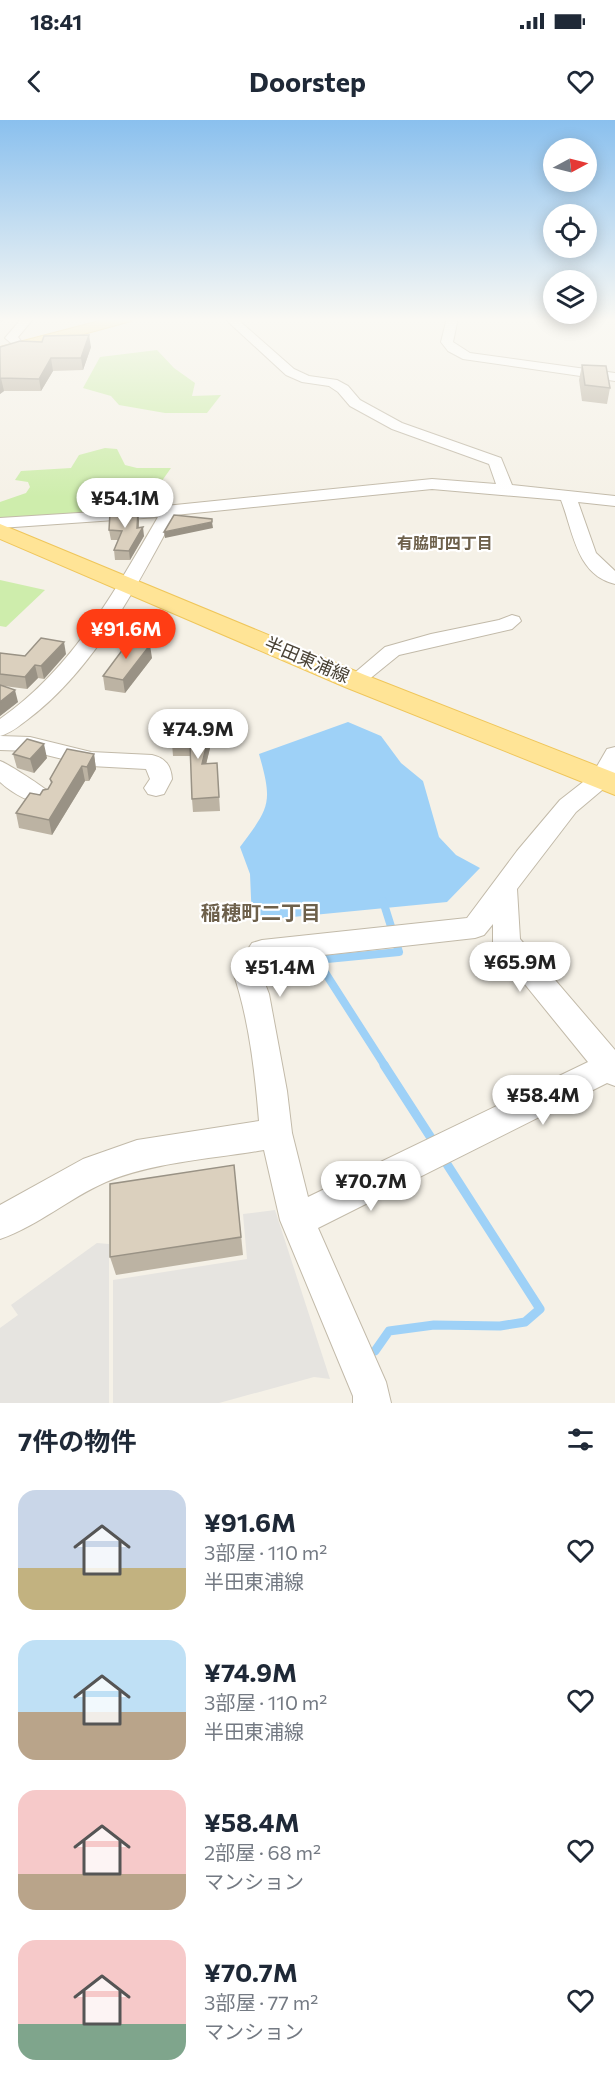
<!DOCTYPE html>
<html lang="ja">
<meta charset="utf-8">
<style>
body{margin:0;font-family:Commissioner,"Noto Sans JP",sans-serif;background:#f6f6f7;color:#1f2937;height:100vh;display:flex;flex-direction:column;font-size:22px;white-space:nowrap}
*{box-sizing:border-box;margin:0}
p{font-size:20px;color:#747a83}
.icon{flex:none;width:33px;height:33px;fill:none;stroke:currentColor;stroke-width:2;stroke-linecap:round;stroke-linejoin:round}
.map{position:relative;height:1283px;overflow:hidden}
.side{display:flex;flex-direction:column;background:#fff;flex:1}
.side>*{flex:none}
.needle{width:39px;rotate:83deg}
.fabs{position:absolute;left:543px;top:18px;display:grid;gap:12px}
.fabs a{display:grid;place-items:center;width:54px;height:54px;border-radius:50%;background:#fff;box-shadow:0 3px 15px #0003;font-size:30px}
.price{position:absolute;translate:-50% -51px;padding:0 14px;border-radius:21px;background:#fff;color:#222;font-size:20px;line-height:39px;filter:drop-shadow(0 2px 3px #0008)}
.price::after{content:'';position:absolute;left:50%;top:36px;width:18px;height:14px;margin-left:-9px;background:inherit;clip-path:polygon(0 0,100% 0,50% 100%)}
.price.active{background:#ff3d14;color:#fff}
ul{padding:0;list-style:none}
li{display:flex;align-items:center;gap:18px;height:150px;padding:0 18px}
li span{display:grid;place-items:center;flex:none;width:168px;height:120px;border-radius:18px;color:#555}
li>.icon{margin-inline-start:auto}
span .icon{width:72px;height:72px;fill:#fffc;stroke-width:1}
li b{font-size:26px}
h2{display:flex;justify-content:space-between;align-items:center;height:72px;padding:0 18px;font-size:26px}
.status{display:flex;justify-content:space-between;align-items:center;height:42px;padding:0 30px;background:#fff;direction:ltr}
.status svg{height:16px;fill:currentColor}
header{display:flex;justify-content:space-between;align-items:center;height:78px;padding:0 18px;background:#fff;font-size:27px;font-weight:700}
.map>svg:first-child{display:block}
.green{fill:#ceedac}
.parking{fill:#e6e4e0}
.water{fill:#9ed1f7}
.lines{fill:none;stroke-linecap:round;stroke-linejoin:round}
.stream-far1{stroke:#9ed1f7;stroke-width:8}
.stream{stroke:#9ed1f7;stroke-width:9}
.minor-casing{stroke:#c2baa9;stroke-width:2}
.major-casing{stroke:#efc65b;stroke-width:2}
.minor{fill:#fff;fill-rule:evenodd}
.major{fill:#ffe496;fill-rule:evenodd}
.wall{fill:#bcb3a3}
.shaded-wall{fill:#999285}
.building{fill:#dbd0be;stroke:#999285;stroke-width:1.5}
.labels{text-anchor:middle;stroke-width:4.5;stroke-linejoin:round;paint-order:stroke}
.far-neighbourhood-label{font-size:16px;font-weight:bold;fill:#6d604b;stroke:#fff}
.street-label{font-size:18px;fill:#494235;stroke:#fff}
.neighbourhood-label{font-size:20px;font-weight:bold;fill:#6d604b;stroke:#fff}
</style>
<div class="status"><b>18:41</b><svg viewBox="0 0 49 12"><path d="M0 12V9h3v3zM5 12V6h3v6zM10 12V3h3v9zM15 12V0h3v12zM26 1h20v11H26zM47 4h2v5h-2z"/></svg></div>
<header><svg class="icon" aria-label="back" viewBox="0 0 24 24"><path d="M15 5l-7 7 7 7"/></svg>Doorstep<svg class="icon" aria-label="heart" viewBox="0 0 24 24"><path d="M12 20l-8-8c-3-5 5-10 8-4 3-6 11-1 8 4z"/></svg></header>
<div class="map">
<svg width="615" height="1283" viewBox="0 0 615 1283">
<rect width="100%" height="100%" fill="#f5f1e7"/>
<g class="green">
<path d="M157,230l17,18 21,15 -3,13 29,-1 -14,18h-42l-46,-8 -8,-9 -28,-8 17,-31z"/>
<path d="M105,328l12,1 8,16 12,3h34l-19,27 2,14 -154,10v-17l26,-9 4,-6 -2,-5 -13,-2 6,-9 50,-3 8,-13z"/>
<path d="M0,460l45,10 -39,37 -6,-1z"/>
</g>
<g class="parking">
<path d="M275,1090l55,169 -16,-2 -95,26h-106v-123l134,-21 -4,-45z"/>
<path d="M97,1123l12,1v159h-109v-75l18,-13 -7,-10z"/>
</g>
<path class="water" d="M348,602l33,14 20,27 22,18 16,56 17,18 24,13 -33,34 -195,19 -2,-47 -10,-27c30,-40 33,-44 19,-93z"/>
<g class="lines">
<path class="stream-far1" d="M383,781l16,51 -82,8 68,106"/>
<g class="stream">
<path d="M384,945l51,79"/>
<path d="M375,1231l14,-20 45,-6 66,1 25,-4 15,-13 -97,-151"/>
</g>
<defs>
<g id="minor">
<path d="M22,198h12l-16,19 3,4 -2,2h-8l-6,-5z"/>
<path d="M224,198h12l58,51 15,7 28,4 11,6 12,14 42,23 99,35 11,27 103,11v10l-37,-4 18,51 19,18v13c-39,-9 -42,-54 -54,-84l-129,-11 -257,26c-39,72 -80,154 -148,205 -8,6 -16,13 -27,16v-17c72,-50 115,-128 158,-202l-158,11v-10l126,-8 306,-31 64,5 -7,-20 -97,-35 -42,-23 -12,-14 -9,-6 -27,-4 -16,-7z"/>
<path d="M447,198h11l-5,24 17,11 145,20v8l-152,-22 -15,-8 -7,-9z"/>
<path d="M512,495l7,2 2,4 -9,8 -113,26 -37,30h-14l-3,-4 40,-34 46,-13 68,-14z"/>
<path d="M0,616l30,1 61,15 61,3c13,3 19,10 20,24l-8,15 -8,2 -8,-2 -4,-6 6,-9 -4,-10 -55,-3 -61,-15 -30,-1z"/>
<path d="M615,627v27l-7,11 -32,27 -59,77 3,50 95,111v36l-8,-3 -289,145 68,154 5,21h-38v-7l-73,-176 -16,-70c-51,9 -111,12 -158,32 -37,16 -68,44 -106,57v-34l83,-46 54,-19 122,-19c-4,-49 -10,-102 -26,-149l19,-29 10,-3 205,-22 50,-67 43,-51 32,-25 15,-26zM493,804v18l4,8 91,112 -280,135 -16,-64 -5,-42 -18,-97 -8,-21 9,-12 205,-23 9,-3z"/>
<path d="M0,641c7,2 49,29 53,35l-4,6c-16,4 -37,-9 -49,-20z"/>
</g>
<g id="major">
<path d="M111,198h22l-2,3 -131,36v-10z"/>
<path d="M0,404l365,151 250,98v22l-270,-108 -345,-148z"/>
</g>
</defs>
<use href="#minor" class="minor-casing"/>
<use href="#major" class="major-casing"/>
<use href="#minor" class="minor"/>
<use href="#major" class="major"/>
</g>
<g class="wall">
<path d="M0,227h91l-8,23 -30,1 -12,20h-37l-4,3z"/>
<path d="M582,245l28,23 -3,16 -25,-3 -3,-21z"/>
<path d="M138,391l1,17 5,8 -14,24h-15l-1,-10 4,-10h-7l-2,-10z"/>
<path d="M0,533l25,3 41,-2 -22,25 -6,-1 -11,11 -23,-3 14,16 -18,14z"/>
<path d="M152,538l-27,35 -20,-3 -2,-14z"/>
<path d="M203,602l1,13 6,13 -4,16 11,-1 3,48 -27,1 -1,-13 -1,-43h-18l-1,-13z"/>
<path d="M13,634l34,4 -13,15 -17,-5z"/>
<path d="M94,634l2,15 -7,12h-4l-33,54 -33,-7 -3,-15 32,-24 3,-5 -1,-5z"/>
<path d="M234,1045l9,90 -127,20 -6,-18z"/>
</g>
<g class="shaded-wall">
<path d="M0,198h5l-4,4z"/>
<path d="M89,215l2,12 -8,23 -2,-12z"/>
<path d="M51,238l2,13 -12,20 -2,-12z"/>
<path d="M1,258l3,13 -4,3v-15z"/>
<path d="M138,391l1,10 -1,14 5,-8 1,9 -14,24 -1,-9 8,-23z"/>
<path d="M212,402l1,6 -48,10 -1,-6z"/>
<path d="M64,522l2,12 -22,25 -3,-13z"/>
<path d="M150,525l2,13 -27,35 -2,-13z"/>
<path d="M35,545l3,13 -11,11 -2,-12z"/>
<path d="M15,570l3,12 -18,14v-14z"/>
<path d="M203,602l1,13h-4z"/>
<path d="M209,615l1,13 -7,29 -1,-13z"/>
<path d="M44,624l3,14 -13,15 -4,-14z"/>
<path d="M94,634l2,15 -7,12 -2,-14z"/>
<path d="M82,646l3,15 -33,54 -3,-15z"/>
</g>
<g class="building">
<path d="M89,215l-8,23h-30l-12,21 -38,-1 -1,1v-32l20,-6 22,1 2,-6z"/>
<path d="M582,245l24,1 4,22 -25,-3z"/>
<path d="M138,391l-1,17 6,-1 -14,24 -15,-1 8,-19 -13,-1 1,-17z"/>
<path d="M174,395l38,4v3l-48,10z"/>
<path d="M41,518l23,4 -23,24 -6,-1 -10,12 -25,-3v-21l25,3z"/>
<path d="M129,521l21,4 -27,35 -20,-4z"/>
<path d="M0,565l15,5 -15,12z"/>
<path d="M178,601l25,1 -3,13h9l-7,29 15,-1 2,34 -27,2 -2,-55 -18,-1z"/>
<path d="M27,619l17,5 -14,15 -17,-5z"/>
<path d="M67,629l27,5 -7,13 -5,-1 -33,54 -33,-7 14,-20 10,2 3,-5 5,-1 4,-7 -2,-3z"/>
<path d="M234,1045l7,72 -131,20v-73z"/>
</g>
<linearGradient id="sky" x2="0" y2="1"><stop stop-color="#8ac0ee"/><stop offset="0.53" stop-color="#faf9f4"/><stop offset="1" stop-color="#faf9f4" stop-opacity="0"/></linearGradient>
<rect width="615" height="377" fill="url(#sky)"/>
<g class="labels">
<g class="far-neighbourhood-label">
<text x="445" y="429">有脇町四丁目</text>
</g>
<g class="street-label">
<text transform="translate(307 540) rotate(23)" y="6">半田東浦線</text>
</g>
<g class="neighbourhood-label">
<text x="261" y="800">稲穂町二丁目</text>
</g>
</g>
</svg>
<div class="fabs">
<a><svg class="needle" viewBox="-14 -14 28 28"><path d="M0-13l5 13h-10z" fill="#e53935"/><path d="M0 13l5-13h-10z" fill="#747a83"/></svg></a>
<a><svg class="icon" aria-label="locate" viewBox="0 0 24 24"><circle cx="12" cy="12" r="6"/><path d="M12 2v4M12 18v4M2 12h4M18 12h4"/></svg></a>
<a><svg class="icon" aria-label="layers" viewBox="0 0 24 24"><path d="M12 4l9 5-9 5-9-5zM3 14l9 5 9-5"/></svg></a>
</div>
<b class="price" style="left:125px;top:409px">¥54.1M</b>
<b class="price active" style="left:126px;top:540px">¥91.6M</b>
<b class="price" style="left:198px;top:640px">¥74.9M</b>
<b class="price" style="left:520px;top:873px">¥65.9M</b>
<b class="price" style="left:280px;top:878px">¥51.4M</b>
<b class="price" style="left:543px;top:1006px">¥58.4M</b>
<b class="price" style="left:371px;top:1092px">¥70.7M</b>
</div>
<section class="side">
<h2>7件の物件<svg class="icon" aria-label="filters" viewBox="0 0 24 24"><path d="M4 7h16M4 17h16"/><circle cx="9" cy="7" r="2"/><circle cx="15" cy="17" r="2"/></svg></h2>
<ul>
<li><span style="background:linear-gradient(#c9d6e8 65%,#c2b280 0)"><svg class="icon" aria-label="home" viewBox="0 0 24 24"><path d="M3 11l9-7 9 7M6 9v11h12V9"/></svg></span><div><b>¥91.6M</b><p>3部屋 · 110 m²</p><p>半田東浦線</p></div><svg class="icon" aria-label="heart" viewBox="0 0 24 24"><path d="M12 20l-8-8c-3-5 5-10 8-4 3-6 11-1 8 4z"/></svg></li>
<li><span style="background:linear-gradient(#bfe0f5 60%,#b9a48a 0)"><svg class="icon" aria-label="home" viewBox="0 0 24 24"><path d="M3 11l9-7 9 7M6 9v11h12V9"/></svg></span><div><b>¥74.9M</b><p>3部屋 · 110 m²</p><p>半田東浦線</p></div><svg class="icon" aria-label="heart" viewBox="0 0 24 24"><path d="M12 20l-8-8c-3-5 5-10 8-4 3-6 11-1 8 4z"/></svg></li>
<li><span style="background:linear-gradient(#f6c9c9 70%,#b9a48a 0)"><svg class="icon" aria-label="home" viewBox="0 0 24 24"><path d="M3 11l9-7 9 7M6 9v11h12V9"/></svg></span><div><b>¥58.4M</b><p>2部屋 · 68 m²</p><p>マンション</p></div><svg class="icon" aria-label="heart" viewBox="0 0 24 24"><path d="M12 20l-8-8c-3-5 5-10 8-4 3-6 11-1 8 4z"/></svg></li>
<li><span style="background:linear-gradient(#f6c9c9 70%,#7fa58c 0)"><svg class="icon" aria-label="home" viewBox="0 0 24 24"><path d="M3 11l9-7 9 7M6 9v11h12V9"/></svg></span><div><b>¥70.7M</b><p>3部屋 · 77 m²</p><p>マンション</p></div><svg class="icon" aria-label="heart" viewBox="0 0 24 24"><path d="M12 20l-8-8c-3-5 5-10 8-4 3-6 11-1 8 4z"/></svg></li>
</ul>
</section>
